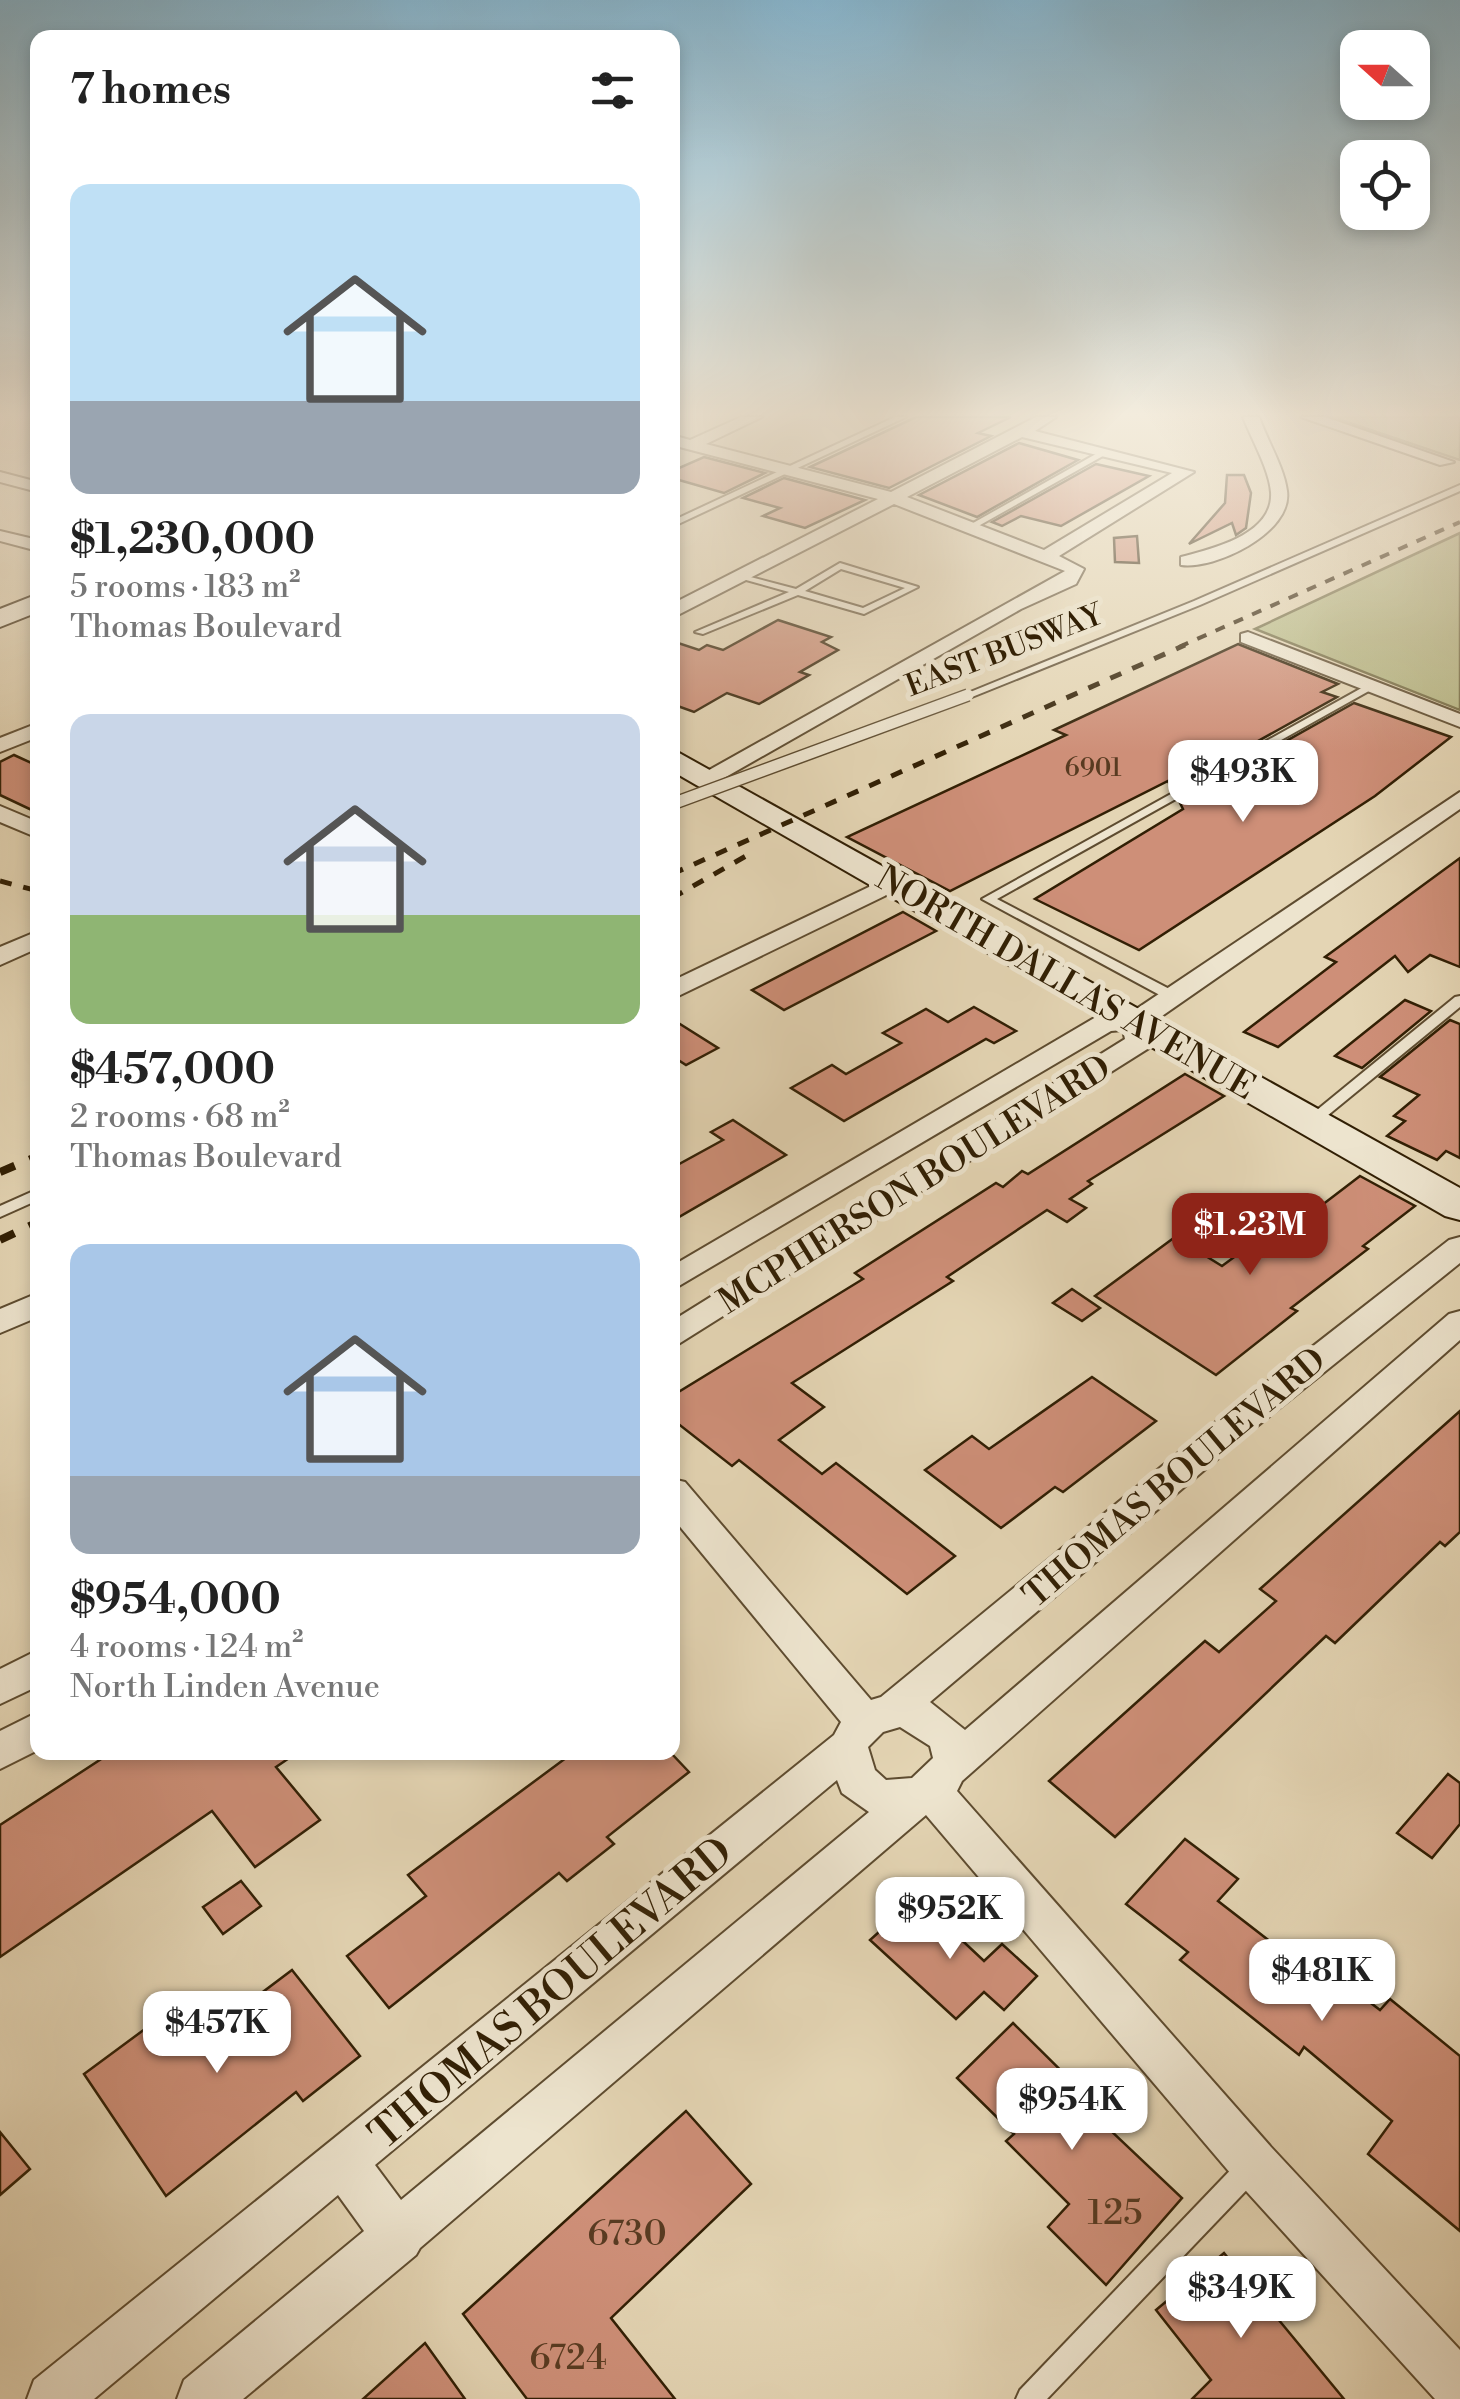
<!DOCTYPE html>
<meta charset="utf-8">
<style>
body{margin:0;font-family:"Libre Bodoni",serif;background:#f2f2f2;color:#222;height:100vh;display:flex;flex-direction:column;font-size:38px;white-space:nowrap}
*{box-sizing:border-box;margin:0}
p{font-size:32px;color:#767676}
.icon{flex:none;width:55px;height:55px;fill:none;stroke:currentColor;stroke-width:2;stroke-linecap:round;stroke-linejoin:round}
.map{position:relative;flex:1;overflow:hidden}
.panel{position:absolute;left:30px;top:30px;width:650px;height:1730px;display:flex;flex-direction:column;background:#fff;border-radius:20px;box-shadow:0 5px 15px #0003}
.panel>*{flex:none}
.needle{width:65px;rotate:291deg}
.fabs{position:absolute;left:1340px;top:30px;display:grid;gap:20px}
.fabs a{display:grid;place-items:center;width:90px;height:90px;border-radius:20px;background:#fff;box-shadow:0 5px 15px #0003;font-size:50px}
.price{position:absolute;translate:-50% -85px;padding:0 22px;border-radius:20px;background:#fff;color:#222;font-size:32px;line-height:65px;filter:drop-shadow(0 2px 5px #0008)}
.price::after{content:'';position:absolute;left:50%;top:60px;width:30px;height:22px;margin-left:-15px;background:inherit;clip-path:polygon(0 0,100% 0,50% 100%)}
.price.current{background:#8f2418;color:#fff}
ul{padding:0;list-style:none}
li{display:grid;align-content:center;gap:20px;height:530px;padding:0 40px}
li span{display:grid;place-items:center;height:310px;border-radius:20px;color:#555}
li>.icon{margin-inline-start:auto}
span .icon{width:180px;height:180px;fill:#fffc;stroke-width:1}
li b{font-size:42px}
h2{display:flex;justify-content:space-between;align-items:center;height:120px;padding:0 40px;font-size:42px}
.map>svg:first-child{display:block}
.green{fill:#babc89;stroke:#766e46;stroke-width:2.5}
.building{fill:#ce8f78;stroke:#311f04;stroke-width:2.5}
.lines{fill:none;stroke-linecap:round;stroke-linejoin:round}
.lane-casing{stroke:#5e4c30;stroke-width:4}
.street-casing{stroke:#5e4c30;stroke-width:4}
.secondary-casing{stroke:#311f04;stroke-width:4}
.lane{fill:#ede4ce;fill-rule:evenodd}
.street{fill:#ede4ce;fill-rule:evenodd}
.secondary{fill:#ede4ce;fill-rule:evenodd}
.rail-far2{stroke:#311f04;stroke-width:4;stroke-dasharray:10 10;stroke-linecap:butt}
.rail-far1{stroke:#311f04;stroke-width:5;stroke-dasharray:12 12;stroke-linecap:butt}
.rail{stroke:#311f04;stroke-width:8;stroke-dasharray:16 16;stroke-linecap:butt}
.lane-bridge-casing{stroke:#5e4c30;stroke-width:14;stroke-linecap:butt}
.lane-bridge{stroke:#ede4ce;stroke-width:11}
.labels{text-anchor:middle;stroke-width:10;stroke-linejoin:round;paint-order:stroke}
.far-number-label{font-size:25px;fill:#583b21}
.far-street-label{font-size:30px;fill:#311f04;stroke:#ede4ce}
.street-label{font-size:35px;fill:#311f04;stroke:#ede4ce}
.near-number-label{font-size:35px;fill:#583b21}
.near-street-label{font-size:42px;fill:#311f04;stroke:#ede4ce}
</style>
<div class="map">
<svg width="1460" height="2399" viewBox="0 0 1460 2399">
<rect width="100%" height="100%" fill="#e4d5b4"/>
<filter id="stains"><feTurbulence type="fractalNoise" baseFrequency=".002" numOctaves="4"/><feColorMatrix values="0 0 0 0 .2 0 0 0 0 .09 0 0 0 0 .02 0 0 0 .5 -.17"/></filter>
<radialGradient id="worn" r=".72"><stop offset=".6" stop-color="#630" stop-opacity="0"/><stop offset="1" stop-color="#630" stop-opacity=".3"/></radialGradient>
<g class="green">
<path d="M1332,417h128v43z"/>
<path d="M1460,533v177l-205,-81z"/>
</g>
<g class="building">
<path d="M916,417h95l-33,16 13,3 -102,52 -79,-21z"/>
<path d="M1019,443l59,17 -101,57 -58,-22z"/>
<path d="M704,457l61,16 -41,20 -52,-15v-7z"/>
<path d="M1096,464l53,12 -88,50 -40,-10 -19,10 -10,-4z"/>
<path d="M1227,475h17l7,18 -5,35 -10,7 -4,-12 -43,21 36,-41z"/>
<path d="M784,478l81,22 -60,28 -42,-12 17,-8 -37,-10z"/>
<path d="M1137,536l2,27 -24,-1 -1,-24z"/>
<path d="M778,620l53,17 -9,5 16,8 -38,22 9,3 -50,29 -32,-11 -33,19 -22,-8v-63l27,9 8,-5 16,5z"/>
<path d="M1238,644l100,40 -16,8 15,5 -165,92 -4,-8 -218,110 -103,-54 219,-102 -12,-5z"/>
<path d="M1354,703l97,34 -76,59 -236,154 -104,-51 148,-90 -4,-8z"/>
<path d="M14,755l24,11v47l-38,-18v-33z"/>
<path d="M1460,858v109l-30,-12 -22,17 -13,-16 -117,91 -34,-15 92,-70 -11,-5z"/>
<path d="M903,912l33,19 -152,79 -32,-20z"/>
<path d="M1405,1000l26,11 -69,57 -27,-12z"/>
<path d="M974,1007l42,24 -22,12 -8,-4 -142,82 -53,-33 41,-23 14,9 55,-31 -18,-10 43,-24 22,13z"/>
<path d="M672,1019l46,29 -32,17 -14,-9z"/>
<path d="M1450,1020l10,4v134l-14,-7 -9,9 -50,-24 18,-15 -11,-5 25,-21 -39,-18z"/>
<path d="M1185,1074l39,22 -136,85 4,3 -22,15 16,9 -19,14 -20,-12 -100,67 6,4 -161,102 32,24 -45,33 43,34 14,-11 119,93 -48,38 -168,-134 -7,6 -60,-47v-23l191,-117 -8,-6 141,-90 7,4 19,-16 6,3z"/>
<path d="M733,1120l53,35 -114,66v-53l51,-28 -12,-8z"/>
<path d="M1360,1176l55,30 -52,40 5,3 -77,59 6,3 -81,64 -121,-79 80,-59 47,29 34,-25 6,3 43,-32 4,3z"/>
<path d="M1072,1289l28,19 -18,13 -29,-18z"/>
<path d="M1092,1377l64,44 -93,71 -8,-5 -54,41 -76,-58 47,-34 17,13z"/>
<path d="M1460,1411v121l-15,14 -5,-4 -105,101 -9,-7 -211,201 -66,-56 156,-140 14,11 57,-51 -16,-12z"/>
<path d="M112,1752h186l-22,15 44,53 -65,47 -43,-56 -212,146v-132z"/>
<path d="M574,1752h96l19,20 -82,65 7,7 -47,37 -8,-8 -170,135 -42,-52 79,-60 -18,-21z"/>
<path d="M1448,1774l12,9v41l-28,34 -35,-25z"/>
<path d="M1185,1839l53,40 -20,22 76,59 8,-10 78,60 10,-11 70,57v175l-92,-77 24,-33 -88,-74 -5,8 -119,-95 8,-8 -62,-48z"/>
<path d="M241,1881l20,25 -38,28 -20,-27z"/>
<path d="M917,1898l67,63 18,-17 35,32 -33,34 -20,-18 -28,27 -86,-79z"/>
<path d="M292,1970l68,86 -57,45 -7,-9 -130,104 -82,-122 107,-79 24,33z"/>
<path d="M1013,2023l102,101 -5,6 72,68 -76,87 -58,-58 21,-23 -63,-63 8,-7 -57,-56z"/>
<path d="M686,2111l65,73 -140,134 64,81h-148l-64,-85z"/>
<path d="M0,2132l30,37 -30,26z"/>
<path d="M1224,2253l54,66 66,80h-152l19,-19 -55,-70z"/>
<path d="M425,2343l40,56h-102z"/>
</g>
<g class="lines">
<defs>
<g id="lane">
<path d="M895,417h11l-234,110v-6z"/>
<path d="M1103,450l7,2 -137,77 -7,-2z"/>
<path d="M1460,485v6l-260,114 -228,92 -9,-2 231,-94z"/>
<path d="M840,563l78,24 -54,27 -66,-19 -95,39 -8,-2 94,-40 -50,-14v-4l57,15zM841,569l64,19 -42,20 -58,-17z"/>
<path d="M1367,685l9,2 -379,212 182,95 2,3 -2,3h-10l-187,-101z"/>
<path d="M1460,996v11l-144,118h-10l-2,-3 2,-3 149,-122z"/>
<path d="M38,1189v11l-38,17v-11z"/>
<path d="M1251,2155l9,3 3,9 -3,9 -213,223h-31l4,-9 222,-232z"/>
</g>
<g id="street">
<path d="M741,417h21l-56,27 185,48 145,-75h20l-21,14 159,41 -135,84 25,13 -8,15 -55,25 -311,177 -8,-2v-10l363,-203 -171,-67 -222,114v-14l206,-105 -206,-54v-10l18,5zM1022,437l150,36 -128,77 -137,-53z"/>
<path d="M1243,417h16c8,23 25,50 28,74 6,42 -73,79 -106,74v-8c30,-8 93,-22 90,-65 -2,-23 -19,-52 -28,-75z"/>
<path d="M1301,417h24l129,45 -14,3z"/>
<path d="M0,472l38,10v10l-38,-10z"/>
<path d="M0,531l38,9v11l-38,-10z"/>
<path d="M1248,632l212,82v13l-219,-85v-8z"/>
<path d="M38,723v14l-38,15v-14z"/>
<path d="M1460,792v17l-311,216 4,17 -4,6 -477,300v-27l453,-282 -2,-9 -12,1 -439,259v-24l424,-249 33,-3z"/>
<path d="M0,806l38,16v16l-38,-16z"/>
<path d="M892,876l12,7 -3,5 -229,111v-18z"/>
<path d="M38,931v17l-38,17v-18z"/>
<path d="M1460,1237v26l-219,176 -311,263 35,28 484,-416 11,-3v29l-498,441 -5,10 314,356 189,203v49h-25l-198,-218 -311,-366 -506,433 -4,7 -173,144h-66l7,-19 180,-149 -26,-36 -244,204h-67l7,-19 800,-645 7,-13 -169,-205v-38l13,3 186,218 10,-3 336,-276 232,-181zM900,1727l30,19 3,12 -21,20 -26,2 -11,-10 -7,-23 15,-15zM837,1780l5,13 27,19 -468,388 -26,-35z"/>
<path d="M38,1293v24l-38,16v-24z"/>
<path d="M38,1650v36l-38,18v-35z"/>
<path d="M38,1712v38l-38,19v-38z"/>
</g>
<g id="secondary">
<path d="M38,594v18l-38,15v-18z"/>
<path d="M672,749l788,439v32l-15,-4 -773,-445z"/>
</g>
</defs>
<use href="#lane" class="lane-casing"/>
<use href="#street" class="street-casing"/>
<use href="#secondary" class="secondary-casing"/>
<use href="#lane" class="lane"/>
<use href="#street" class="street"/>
<use href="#secondary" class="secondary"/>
<path class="rail-far2" d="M1179,647l281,-125"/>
<g class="rail-far1">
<path d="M672,874l513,-229"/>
<path d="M0,881l38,10"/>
<path d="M672,898l74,-42"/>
</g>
<g class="rail">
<path d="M0,1172l38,-16"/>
<path d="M0,1240l38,-18"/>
</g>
<defs>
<path id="lane-bridge" d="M672,804l296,-109"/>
</defs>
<use href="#lane-bridge" class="lane-bridge-casing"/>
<use href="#lane-bridge" class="lane-bridge"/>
</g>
<linearGradient id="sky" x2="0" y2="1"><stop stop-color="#87b6cf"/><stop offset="0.55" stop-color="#f3ecdd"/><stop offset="1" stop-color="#f3ecdd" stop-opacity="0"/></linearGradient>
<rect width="1460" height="753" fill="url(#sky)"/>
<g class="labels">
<g class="far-number-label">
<text x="1093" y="776">6901</text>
</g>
<g class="far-street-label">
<text transform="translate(1004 650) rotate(-21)" y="10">EAST BUSWAY</text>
</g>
<g class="street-label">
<text transform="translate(1066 982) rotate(30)" y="12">NORTH DALLAS AVENUE</text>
<text transform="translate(914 1184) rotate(-32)" y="12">MCPHERSON BOULEVARD</text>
<text transform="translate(1174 1477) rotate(-40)" y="12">THOMAS BOULEVARD</text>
</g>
<g class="near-number-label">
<text x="1115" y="2224">125</text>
<text x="627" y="2245">6730</text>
<text x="568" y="2369">6724</text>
</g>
<g class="near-street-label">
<text transform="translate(550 1992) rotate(-40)" y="15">THOMAS BOULEVARD</text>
</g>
</g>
<rect width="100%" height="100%" filter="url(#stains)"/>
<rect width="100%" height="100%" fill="url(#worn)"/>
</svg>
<div class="fabs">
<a><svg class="needle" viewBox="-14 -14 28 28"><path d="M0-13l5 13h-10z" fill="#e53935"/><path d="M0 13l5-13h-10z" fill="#767676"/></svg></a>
<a><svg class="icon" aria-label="locate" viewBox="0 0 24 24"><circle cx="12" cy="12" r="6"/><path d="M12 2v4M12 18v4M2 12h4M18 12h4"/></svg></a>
</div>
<b class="price" style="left:1243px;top:825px">$493K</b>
<b class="price current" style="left:1250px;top:1278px">$1.23M</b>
<b class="price" style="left:950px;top:1962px">$952K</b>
<b class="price" style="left:1322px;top:2024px">$481K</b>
<b class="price" style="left:217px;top:2076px">$457K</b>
<b class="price" style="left:1072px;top:2153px">$954K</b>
<b class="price" style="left:1241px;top:2341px">$349K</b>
<section class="panel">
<h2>7 homes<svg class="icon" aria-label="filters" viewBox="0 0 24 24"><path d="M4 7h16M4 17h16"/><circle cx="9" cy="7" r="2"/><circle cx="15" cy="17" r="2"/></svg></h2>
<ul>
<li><span style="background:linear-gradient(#bfe0f5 70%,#9aa5b1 0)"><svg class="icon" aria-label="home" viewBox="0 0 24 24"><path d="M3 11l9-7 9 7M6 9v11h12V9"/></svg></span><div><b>$1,230,000</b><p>5 rooms · 183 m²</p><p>Thomas Boulevard</p></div></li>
<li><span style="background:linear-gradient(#c9d6e8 65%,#8fb573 0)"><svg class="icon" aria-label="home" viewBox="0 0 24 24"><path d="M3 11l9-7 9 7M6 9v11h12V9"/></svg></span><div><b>$457,000</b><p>2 rooms · 68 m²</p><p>Thomas Boulevard</p></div></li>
<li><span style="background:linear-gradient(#a9c7e8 75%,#9aa5b1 0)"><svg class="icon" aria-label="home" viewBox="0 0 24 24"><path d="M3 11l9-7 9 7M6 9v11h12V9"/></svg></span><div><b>$954,000</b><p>4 rooms · 124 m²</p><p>North Linden Avenue</p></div></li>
</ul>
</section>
</div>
